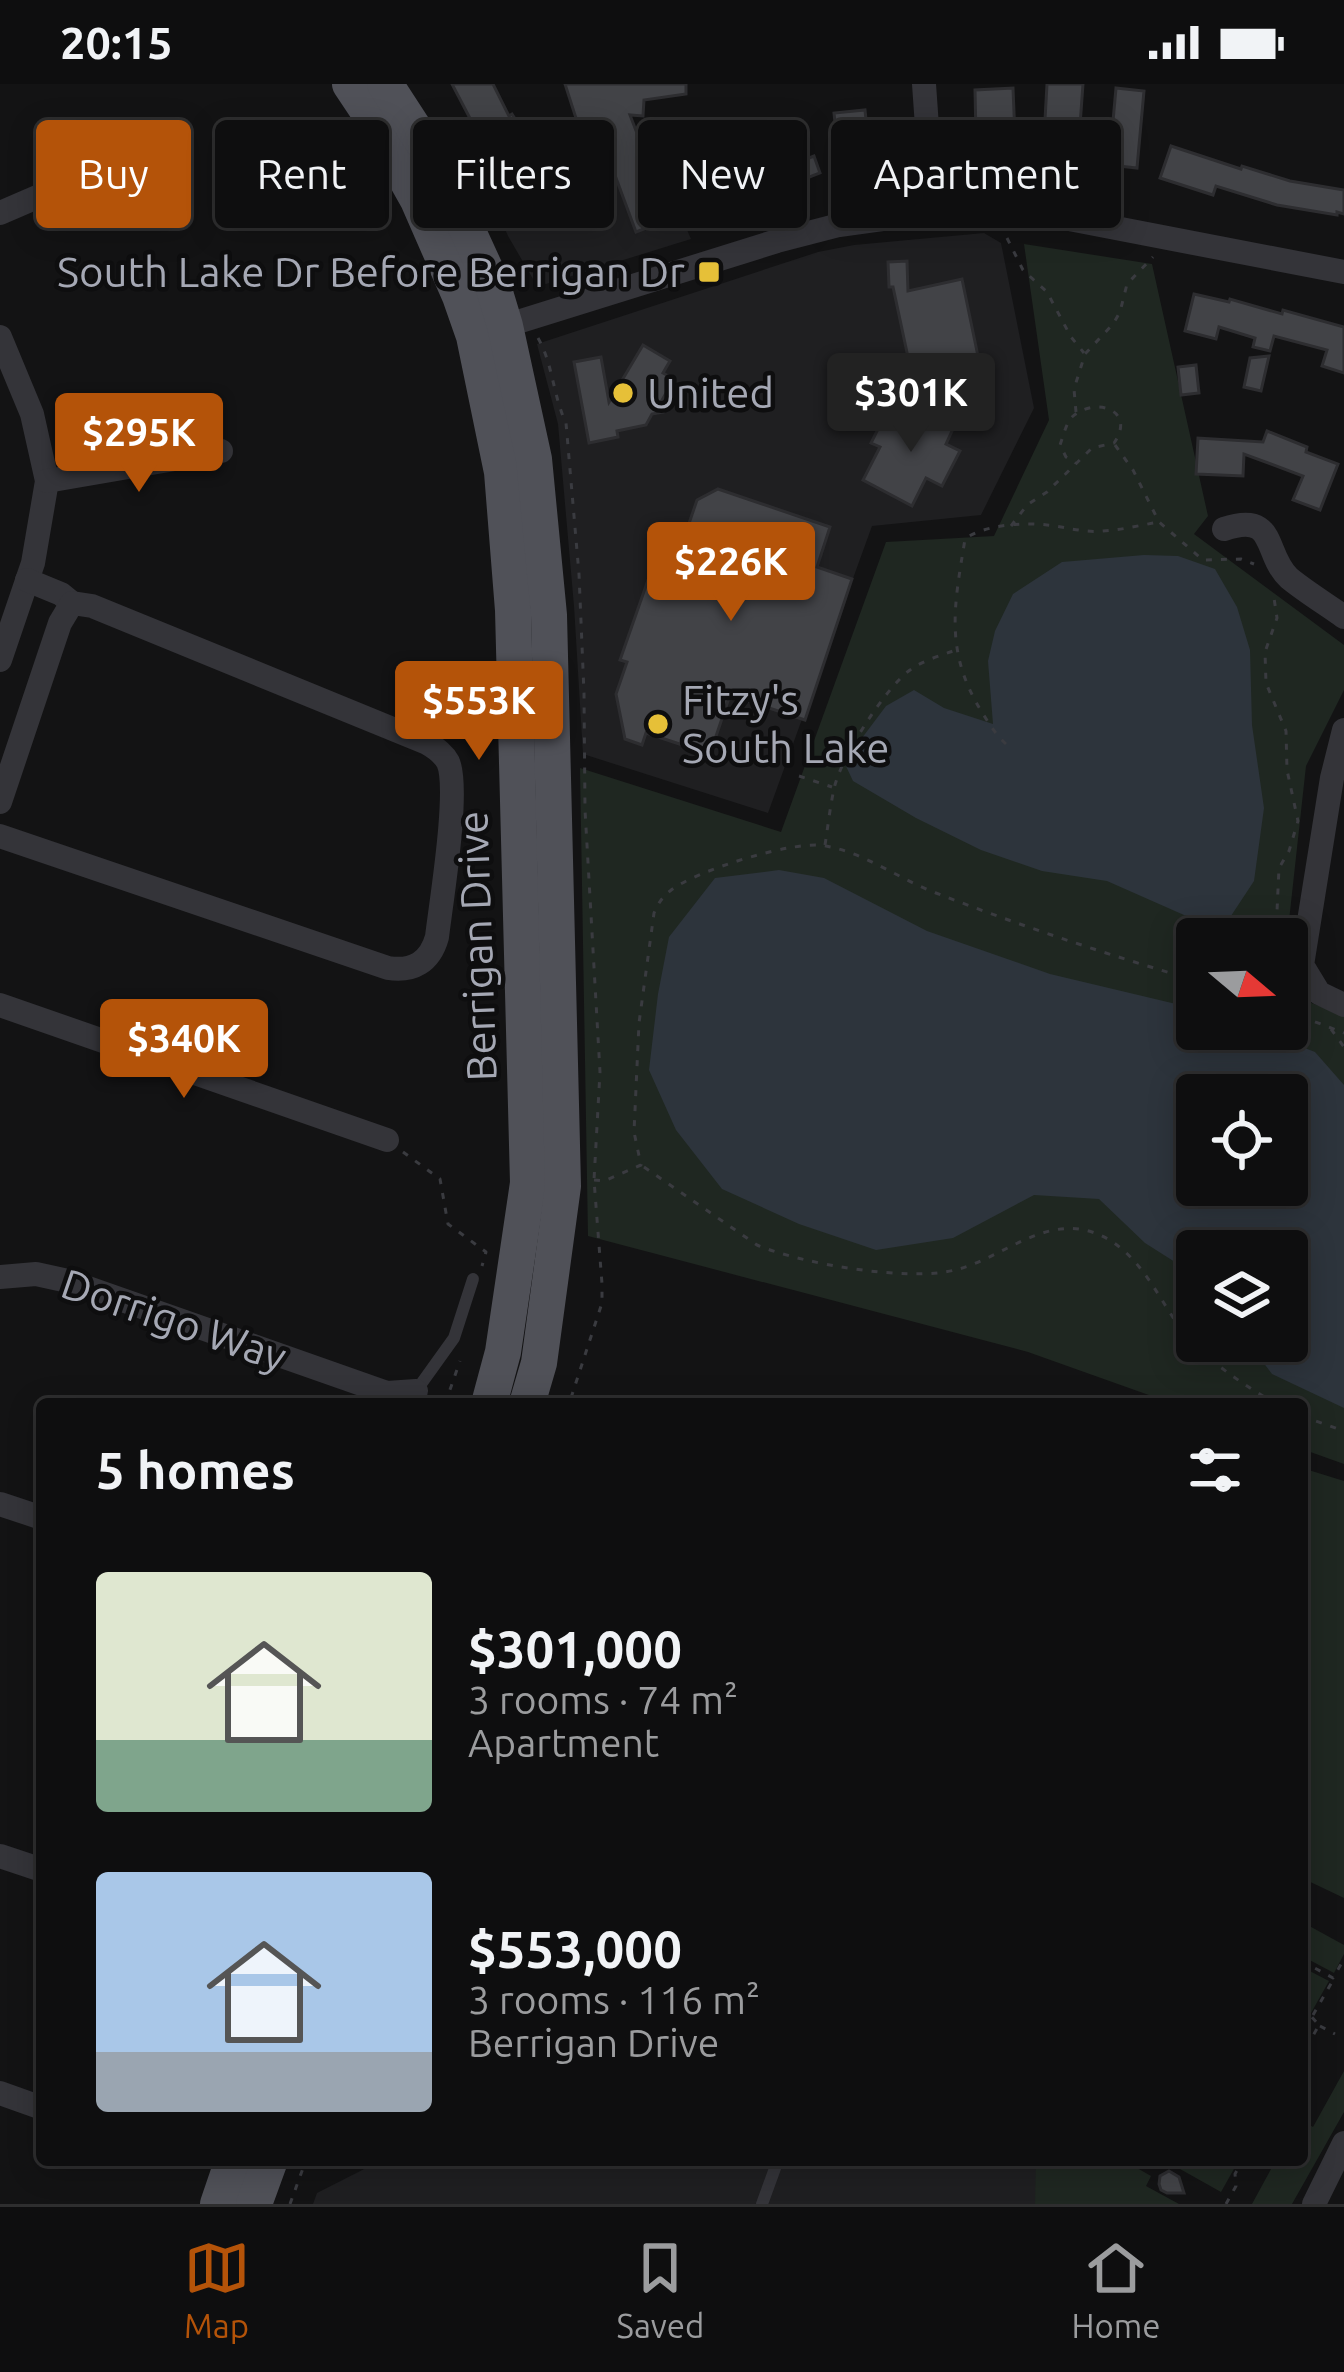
<!DOCTYPE html>
<meta charset="utf-8">
<style>
body{margin:0;font-family:Ubuntu,sans-serif;background:#1c1c1d;color:#f1f3f6;height:100vh;display:flex;flex-direction:column;font-size:45px;white-space:nowrap}
*{box-sizing:border-box;margin:0}
p{font-size:39px;color:#9b9c9e}
.icon{flex:none;width:66px;height:66px;fill:none;stroke:currentColor;stroke-width:2;stroke-linecap:round;stroke-linejoin:round}
.map{position:relative;flex:1;overflow:hidden}
.sheet{position:absolute;left:36px;top:1314px;width:1272px;height:768px;display:flex;flex-direction:column;background:#0e0e0f;border-radius:12px;box-shadow:0 6px 30px #0003,0 0 0 3px #2e2e2f}
.sheet>*{flex:none}
.top-card{position:absolute;left:36px;top:36px;width:1272px;height:108px;display:flex;gap:24px}
.needle{width:78px;rotate:109deg}
.fabs{position:absolute;left:1176px;top:834px;display:grid;gap:24px}
.fabs a{display:grid;place-items:center;width:132px;height:132px;border-radius:12px;background:#0e0e0f;box-shadow:0 6px 30px #0003,0 0 0 3px #2e2e2f;font-size:60px}
.price{position:absolute;translate:-50% -102px;padding:0 27px;border-radius:12px;background:#b45309;color:#fff;font-size:39px;line-height:78px;filter:drop-shadow(0 3px 6px #0008)}
.price::after{content:'';position:absolute;left:50%;top:72px;width:36px;height:27px;margin-left:-18px;background:inherit;clip-path:polygon(0 0,100% 0,50% 100%)}
.price.current{background:#222;color:#fff}
ul{padding:0;list-style:none}
li{display:flex;align-items:center;gap:36px;height:300px;padding:0 60px}
li span{display:grid;place-items:center;flex:none;width:336px;height:240px;border-radius:12px;color:#555}
li>.icon{margin-inline-start:auto}
span .icon{width:144px;height:144px;fill:#fffc;stroke-width:1}
li b{font-size:51px}
h2{display:flex;justify-content:space-between;align-items:center;height:144px;padding:0 60px;font-size:51px}
.tag{padding:0 42px;border-radius:12px;background:#0e0e0f;box-shadow:0 6px 30px #0003,0 0 0 3px #2e2e2f;font-size:42px;line-height:108px}
.tag.current{background:#b45309;color:#fff}
.status{display:flex;justify-content:space-between;align-items:center;height:84px;padding:0 60px;background:#0e0e0f;direction:ltr}
.status svg{height:33px;fill:currentColor}
.tabs{display:flex;justify-content:space-around;align-items:center;height:168px;border-top:3px solid #2e2e2f;background:#0e0e0f;font-size:33px;color:#9b9c9e}
.tabs a{display:grid;justify-items:center;gap:6px}
.tabs .current{color:#b45309}
.map>svg:first-child{display:block}
.built{fill:#1f1f21}
.green{fill:#1f2721;fill-rule:evenodd}
.water{fill:#2d343c;fill-rule:evenodd}
.building{fill:#424347;stroke:#2d2d30;stroke-width:3}
.lines{fill:none;stroke-linecap:round;stroke-linejoin:round}
.path{stroke:#3a3b40;stroke-width:3;stroke-dasharray:6 9;stroke-linecap:butt}
.service{stroke:#343439;stroke-width:12}
.minor{stroke:#343439;stroke-width:24}
.primary{stroke:#505158;stroke-width:36}
.poi-dot{fill:#e6c038;stroke:#0e0e0f;stroke-width:4.5}
.labels{text-anchor:middle;stroke-width:9;stroke-linejoin:round;paint-order:stroke}
.poi-label{font-size:42px;fill:#a5a8b4;stroke:#0e0e0f;text-anchor:start}
.street-label{font-size:42px;fill:#a5a8b4;stroke:#0e0e0f}
</style>
<div class="status"><b>20:15</b><svg viewBox="0 0 49 12"><path d="M0 12V9h3v3zM5 12V6h3v6zM10 12V3h3v9zM15 12V0h3v12zM26 1h20v11H26zM47 4h2v5h-2z"/></svg></div>
<div class="map">
<svg width="1344" height="2120" viewBox="0 0 1344 2120">
<rect width="100%" height="100%" fill="#131314"/>
<g class="built">
<path d="M643,44l48,111 -145,45 -13,-5 -25,-43 -21,-48 93,-44z"/>
<path d="M984,149l17,10 33,165 -53,107 -109,11 -104,287 -185,-59 -9,-148 -16,-182 -21,-80 281,-92 36,-7z"/>
<path d="M382,2076h714l77,44h-860l4,-11z"/>
</g>
<g class="green">
<path d="M1024,160l128,20 56,252 -14,18 150,111v45l-38,76 -19,173h-90v90h90v-35l57,21v449l-42,-15v-45h-128l-146,-52 -440,-116 -8,-468 201,64 105,-290 108,-6 55,-116zM1197,1011h90v90h-90zM1197,1167h90v90h-90z"/>
<path d="M1302,1384l42,13v417l-42,-20z"/>
<path d="M1302,1838l42,23v9l-10,19 -32,-17z"/>
<path d="M1302,1883l27,14 -18,32 -9,-13z"/>
<path d="M1344,1987v41l-52,92h-40l24,-44h26v-39l11,6z"/>
<path d="M1036,2076h87l28,16 -5,10 33,18h-144z"/>
<path d="M1164,2076h75l-18,32z"/>
</g>
<g class="water">
<path d="M1144,471l34,1 37,13 22,38 13,43 2,75 12,83 -10,73 -27,41 -43,-7 -77,-34 -65,-10 -61,-21 -65,-32 -63,-37 -9,-19 42,-56 28,-16 30,18 49,16 -5,-63 7,-30 18,-37 49,-32z"/>
<path d="M779,786l45,8 103,53 123,43 147,35v20h59l59,23 29,33v323l-72,-34 -25,-33h40v-90h-90v25l-52,-33 -46,-44 -65,-4 -81,43 -77,12 -77,-26 -77,-35 -46,-59 -27,-60 9,-76 11,-57 46,-59zM1197,1011h90v90h-90z"/>
</g>
<g class="building">
<path d="M452,0h41l16,32 3,-2 11,17 -9,5 6,11 -22,13 -21,-36 -3,2z"/>
<path d="M565,0h121v10l-42,6 -1,16 -13,-1 40,104 -34,13 -37,-100 -17,5z"/>
<path d="M1047,0h36l-4,56 -35,-3z"/>
<path d="M1013,4l2,48 -39,2 -1,-48z"/>
<path d="M1116,4l28,3 -7,77 -28,-3z"/>
<path d="M865,26l5,47 -31,3 -5,-47z"/>
<path d="M798,46l11,28 5,-2 6,17 -31,12 -2,-5 -60,7 -3,-32 18,-2 -1,-13 22,-2 1,5z"/>
<path d="M1171,62l70,23 1,-3 48,15 54,9v24l-7,-2v3l-60,-10 -61,-19 -3,9 -53,-17z"/>
<path d="M907,177l1,30 54,-12 17,82 -37,8 3,15 -30,6 -22,-103h-4l-1,-25z"/>
<path d="M1194,210l35,8 1,-3 52,15 1,-4 61,17v46l-22,-7 5,-16 -53,-14 -4,15 -17,-4 2,-9 -36,-11 -3,12 -31,-8z"/>
<path d="M643,261l27,16 -7,12 11,6 -13,23 2,10 -11,2 -6,11 -29,6 1,6 -29,6 -15,-81 27,-5 8,45z"/>
<path d="M1269,272l-8,35 -17,-4 6,-29z"/>
<path d="M1196,281l3,28 -18,2 -3,-28z"/>
<path d="M902,319l51,26 -7,15 14,7 -18,35 -16,-8 -14,28 -49,-26 17,-33 -9,-4 11,-22 8,4z"/>
<path d="M1267,347l40,16 -1,5 32,12 -18,46 -27,-10 10,-24 -59,-22 -1,22 -47,-2 2,-36 65,4z"/>
<path d="M718,405l112,38 -13,40 35,12 -47,141 -75,-25 -20,59 -64,-21 -4,12 -17,-6 -9,-45 11,-32 -7,-2 28,-80 18,-10 33,12 -15,-44 13,-38z"/>
<path d="M1169,2087l10,6 5,16h-17l-6,-3 -2,-6 1,-8z"/>
</g>
<g class="lines">
<g class="path">
<path d="M1007,154l16,32 24,22 24,45 13,16"/>
<path d="M538,254c15,26 15,58 28,85l13,151 5,119 1,117 15,262 -6,108 8,104v19l-33,101"/>
<path d="M1076,328l-2,-23 11,-35 28,-30 7,-12 7,-28 26,-27"/>
<path d="M1115,361l18,25 26,52 44,38 38,-1 13,5"/>
<path d="M1011,442l16,-21 20,-13 45,-44 22,-5c23,-33 -19,-47 -42,-26 -6,6 -9,20 -12,28l6,12 9,6"/>
<path d="M1006,660c-10,-9 -16,-19 -23,-30 -39,-62 -29,-107 -18,-175 18,-14 59,-17 82,-14 19,2 37,8 56,6 19,-1 38,-6 56,-9"/>
<path d="M799,692l33,11"/>
<path d="M825,761c3,-19 5,-38 9,-56 6,-30 51,-101 76,-119 12,-9 29,-14 43,-19"/>
<path d="M1272,855l5,-28 2,-43 10,-17 9,-30 -11,-51 -1,-39 -20,-48 -1,-31 12,-34 -3,-20"/>
<path d="M1287,927l57,22"/>
<path d="M1331,945l13,18"/>
<path d="M403,1068l37,27 8,45 38,28 -4,14"/>
<path d="M644,1083l113,78c45,19 151,37 198,25 46,-11 88,-54 137,-38 46,15 65,65 91,100 19,25 66,57 94,72"/>
<path d="M594,1096l10,1 37,-16 -7,-33 5,-109 15,-110c4,-9 8,-16 16,-22 24,-20 126,-52 156,-45 39,7 73,33 110,47 85,33 173,62 261,88"/>
<path d="M445,1320l15,-43"/>
<path d="M1302,1332l42,15"/>
<path d="M1302,1877l31,17 11,-19"/>
<path d="M1302,1922l17,19 -17,30"/>
<path d="M1313,1931l19,-33"/>
<path d="M1320,1942l15,8"/>
<path d="M290,2120l16,-44"/>
<path d="M1226,2120l10,-18 -1,-12 8,-14"/>
</g>
<g class="service">
<path d="M416,1307l38,-53 19,-59"/>
<path d="M762,2120l16,-44"/>
</g>
<g class="minor">
<path d="M924,0l9,128"/>
<path d="M0,129l58,-25"/>
<path d="M492,246l285,-89 62,-16 94,-13 69,1 62,5 280,54"/>
<path d="M0,253l32,77 15,67 -14,82 -33,97"/>
<path d="M47,397l174,-30"/>
<path d="M1224,445c54,-18 39,25 65,49 17,14 37,26 55,39"/>
<path d="M27,496l34,14 11,9"/>
<path d="M1344,646l-12,48 -30,187 17,28 25,12"/>
<path d="M0,718l60,-179 12,-20 20,3 335,137c9,5 16,10 21,19 12,27 -7,140 -11,175 -7,25 -24,35 -49,31l-388,-132"/>
<path d="M0,921l387,135"/>
<path d="M0,1193l36,-3 32,7 319,112 29,-2"/>
<path d="M0,1420l42,14"/>
<path d="M0,1772l42,14"/>
<path d="M0,2009l42,15"/>
<path d="M1314,2120l30,-61"/>
</g>
<g class="primary">
<path d="M350,0l18,27 50,89 42,96 14,40 28,136 11,138 15,573 -25,169 -14,52"/>
<path d="M385,0l41,63 29,56 38,83 12,40 29,133 15,156 14,571 -24,177 -12,41"/>
<path d="M218,2120l15,-44"/>
<path d="M254,2120l16,-44"/>
</g>
</g>
<g class="poi-dot">
<rect x="697" y="176" width="24" height="24" rx="6"/>
<circle cx="623" cy="309" r="12"/>
<circle cx="658" cy="640" r="12"/>
</g>
<g class="labels">
<g class="poi-label">
<text x="685" y="203" text-anchor="end">South Lake Dr Before Berrigan Dr</text>
<text x="647" y="324">United</text>
<text x="682" y="631">Fitzy's<tspan x="682" dy="48">South Lake</tspan></text>
</g>
<g class="street-label">
<text transform="translate(477 862) rotate(-92)" y="15">Berrigan Drive</text>
<text transform="translate(174 1236) rotate(19)" y="15">Dorrigo Way</text>
</g>
</g>
</svg>
<div class="fabs">
<a><svg class="needle" viewBox="-14 -14 28 28"><path d="M0-13l5 13h-10z" fill="#e53935"/><path d="M0 13l5-13h-10z" fill="#9b9c9e"/></svg></a>
<a><svg class="icon" aria-label="locate" viewBox="0 0 24 24"><circle cx="12" cy="12" r="6"/><path d="M12 2v4M12 18v4M2 12h4M18 12h4"/></svg></a>
<a><svg class="icon" aria-label="layers" viewBox="0 0 24 24"><path d="M12 4l9 5-9 5-9-5zM3 14l9 5 9-5"/></svg></a>
</div>
<b class="price current" style="left:911px;top:371px">$301K</b>
<b class="price" style="left:139px;top:411px">$295K</b>
<b class="price" style="left:731px;top:540px">$226K</b>
<b class="price" style="left:479px;top:679px">$553K</b>
<b class="price" style="left:184px;top:1017px">$340K</b>
<div class="top-card">
<a class="tag current">Buy</a>
<a class="tag">Rent</a>
<a class="tag">Filters</a>
<a class="tag">New</a>
<a class="tag">Apartment</a>
</div>
<section class="sheet">
<h2>5 homes<svg class="icon" aria-label="filters" viewBox="0 0 24 24"><path d="M4 7h16M4 17h16"/><circle cx="9" cy="7" r="2"/><circle cx="15" cy="17" r="2"/></svg></h2>
<ul>
<li><span style="background:linear-gradient(#dfe7d0 70%,#7fa58c 0)"><svg class="icon" aria-label="home" viewBox="0 0 24 24"><path d="M3 11l9-7 9 7M6 9v11h12V9"/></svg></span><div><b>$301,000</b><p>3 rooms · 74 m²</p><p>Apartment</p></div></li>
<li><span style="background:linear-gradient(#a9c7e8 75%,#9aa5b1 0)"><svg class="icon" aria-label="home" viewBox="0 0 24 24"><path d="M3 11l9-7 9 7M6 9v11h12V9"/></svg></span><div><b>$553,000</b><p>3 rooms · 116 m²</p><p>Berrigan Drive</p></div></li>
</ul>
</section>
</div>
<nav class="tabs">
<a class="current"><svg class="icon" aria-label="map" viewBox="0 0 24 24"><path d="M3 6l6-2 6 2 6-2v14l-6 2-6-2-6 2zM9 4v14M15 6v14"/></svg>Map</a>
<a><svg class="icon" aria-label="saved" viewBox="0 0 24 24"><path d="M7 4h10v16l-5-4-5 4z"/></svg>Saved</a>
<a><svg class="icon" aria-label="home" viewBox="0 0 24 24"><path d="M3 11l9-7 9 7M6 9v11h12V9"/></svg>Home</a>
</nav>
